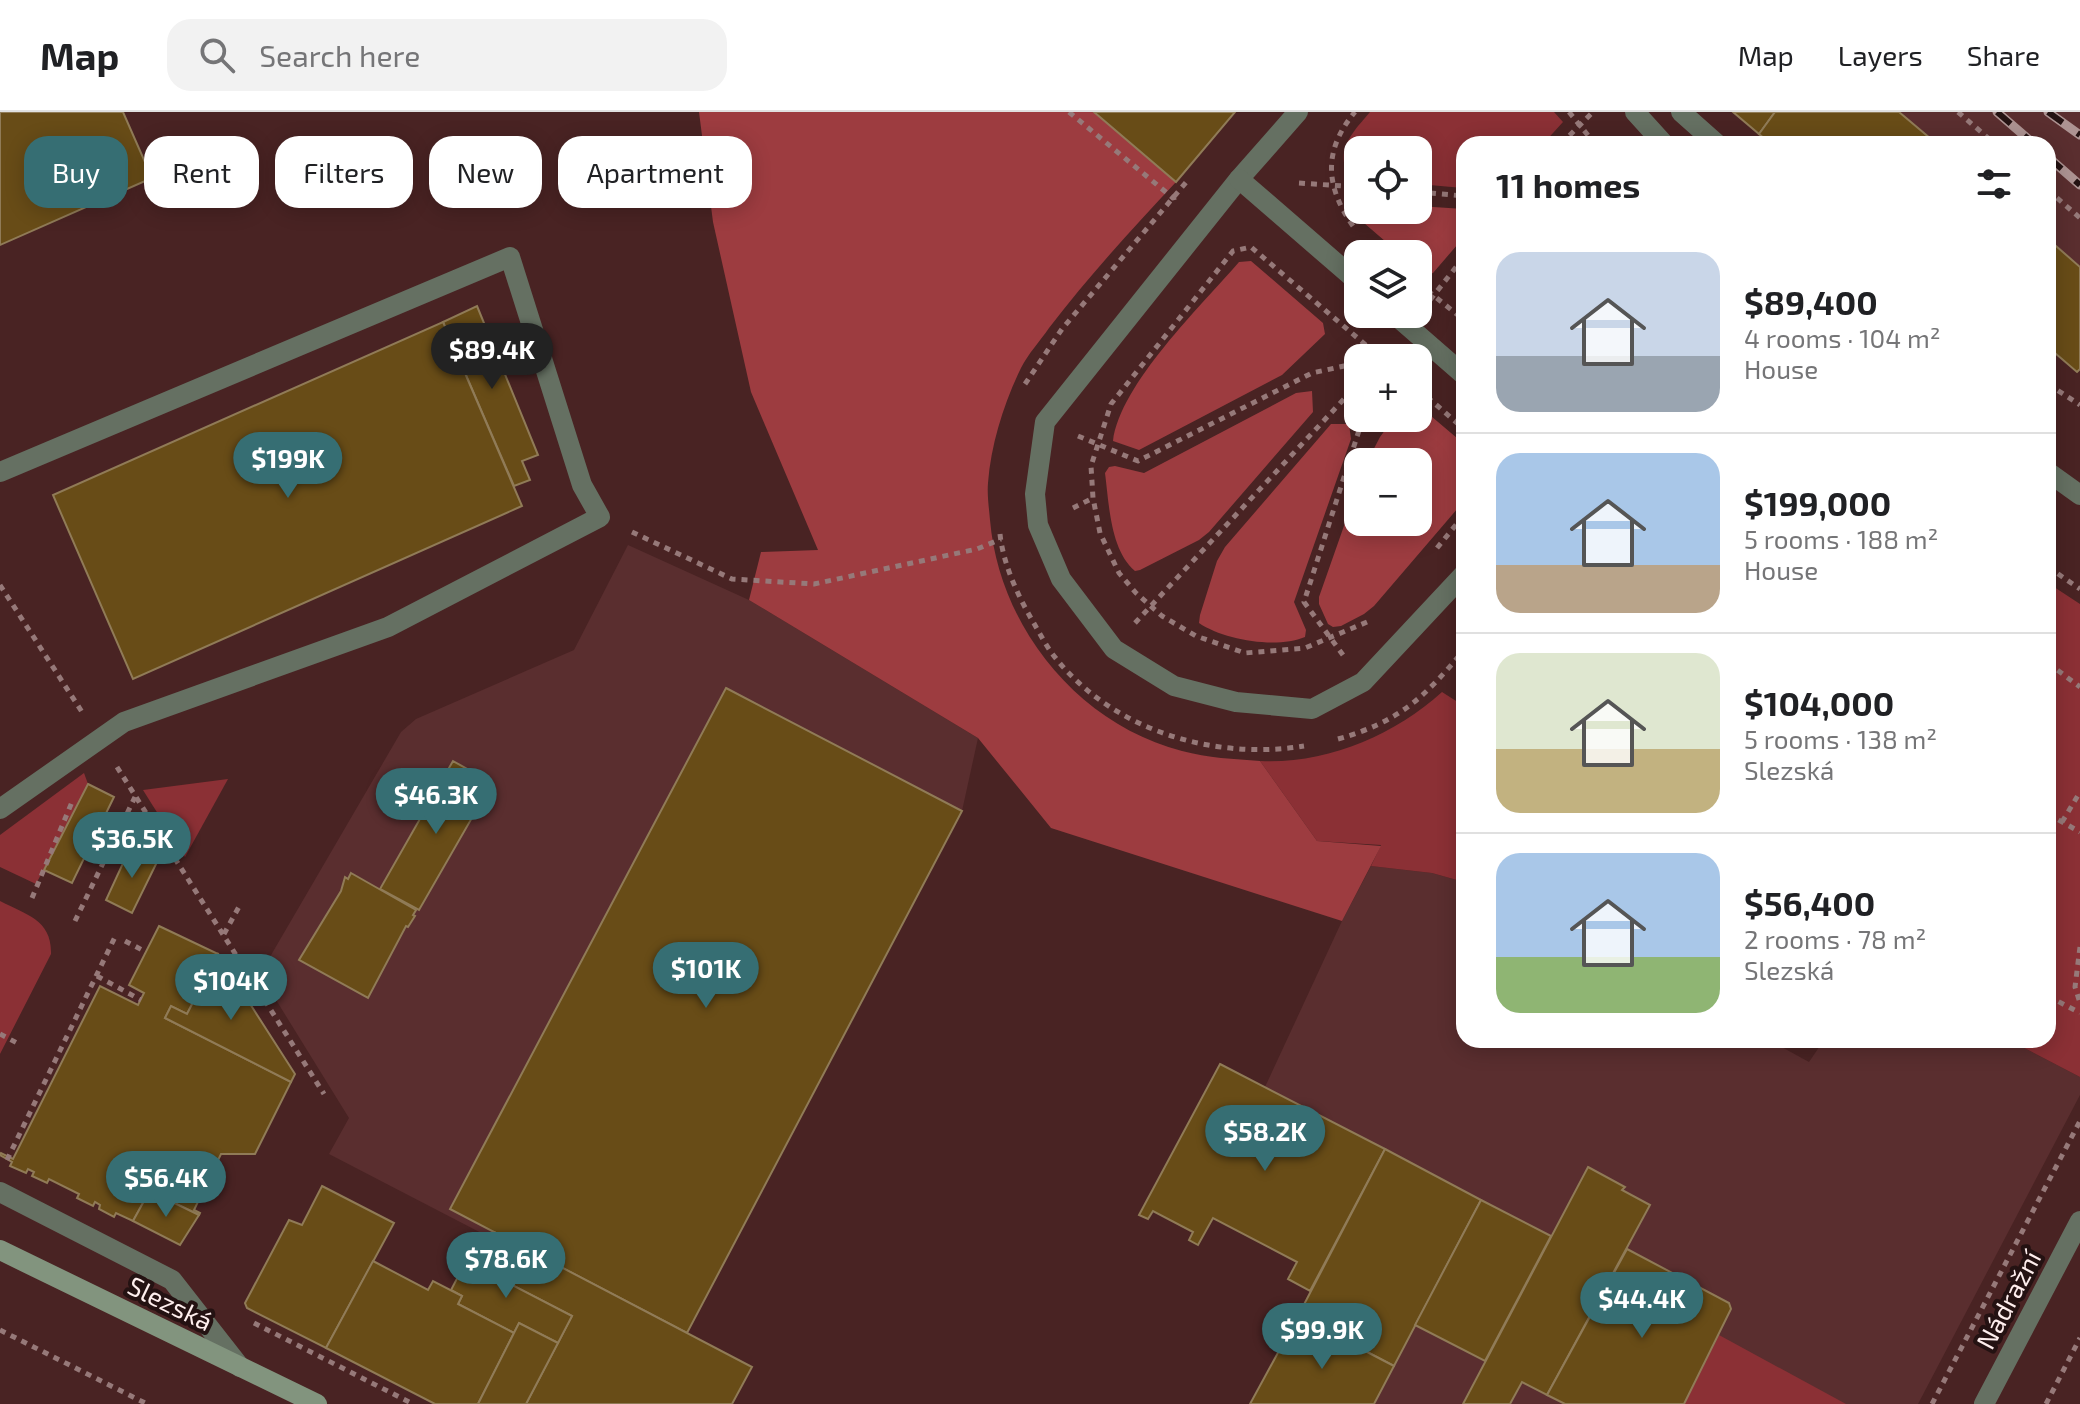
<!DOCTYPE html>
<meta charset="utf-8">
<style>
body{margin:0;font-family:"Exo 2",sans-serif;background:#f2f2f2;color:#202124;height:100vh;display:flex;flex-direction:column;font-size:30px;white-space:nowrap}
*{box-sizing:border-box;margin:0}
p{font-size:26px;color:#757577}
.icon{flex:none;width:44px;height:44px;fill:none;stroke:currentColor;stroke-width:2;stroke-linecap:round;stroke-linejoin:round}
.map{position:relative;flex:1;overflow:hidden}
.side{position:absolute;left:1456px;top:24px;width:600px;height:912px;display:flex;flex-direction:column;background:#fff;border-radius:24px;box-shadow:0 4px 20px #0003}
.side>*{flex:none}
.banner{position:absolute;left:24px;top:24px;width:760px;height:72px;display:flex;gap:16px}
.tools{position:absolute;left:1344px;top:24px;display:grid;gap:16px}
.tools a{display:grid;place-items:center;width:88px;height:88px;border-radius:16px;background:#fff;box-shadow:0 4px 20px #0003;font-size:40px}
.price{position:absolute;translate:-50% -68px;padding:0 18px;border-radius:28px;background:#366e73;color:#fff;font-size:26px;line-height:52px;filter:drop-shadow(0 2px 4px #0008)}
.price::after{content:'';position:absolute;left:50%;top:48px;width:24px;height:18px;margin-left:-12px;background:inherit;clip-path:polygon(0 0,100% 0,50% 100%)}
.price.on{background:#222;color:#fff}
ul{padding:0;list-style:none}
li{display:flex;align-items:center;gap:24px;height:200px;padding:0 40px}
li+li{border-top:2px solid #e0e0e0}
li span{display:grid;place-items:center;flex:none;width:224px;height:160px;border-radius:24px;color:#555}
li>.icon{margin-inline-start:auto}
span .icon{width:96px;height:96px;fill:#fffc;stroke-width:1}
li b{font-size:34px}
h2{display:flex;justify-content:space-between;align-items:center;height:96px;padding:0 40px;font-size:34px}
.chip{padding:0 28px;border-radius:24px;background:#fff;box-shadow:0 4px 20px #0003;font-size:28px;line-height:72px}
.chip.on{background:#366e73;color:#fff}
header{display:flex;align-items:center;gap:48px;box-sizing:border-box;height:112px;padding:0 40px;background:#fff;border-bottom:2px solid #e0e0e0}
header strong{font-size:38px}
nav{display:flex;gap:44px;margin-inline-start:auto;font-size:28px}
.search{width:560px;height:72px;background:#f2f2f2;display:flex;align-items:center;gap:20px;box-sizing:border-box;padding:0 28px;border-radius:24px;color:#757577;font-size:30px}
.map>svg:first-child{display:block}
.built{fill:#5a2e2f}
.green{fill:#8b3035}
.forest{fill:#9d3c40}
.building{fill:#684c17;stroke:#907b57;stroke-width:2}
.lines{fill:none;stroke-linecap:round;stroke-linejoin:round}
.path{stroke:#967979;stroke-width:5;stroke-dasharray:6 6;stroke-linecap:butt}
.lane{stroke:#657062;stroke-width:20}
.street{stroke:#657062;stroke-width:20}
.secondary{stroke:#82947e;stroke-width:20}
.rail-casing{stroke:#ad9392;stroke-width:9}
.rail{stroke:#241212;stroke-width:6;stroke-dasharray:18;stroke-linecap:butt}
.labels{text-anchor:middle;stroke-width:8;stroke-linejoin:round;paint-order:stroke}
.street-label{font-size:26px;fill:#feeeed;stroke:#241212}
</style>
<header>
<strong>Map</strong>
<div class="search"><svg class="icon" aria-label="search" viewBox="0 0 24 24"><circle cx="10" cy="10" r="6"/><path d="M15 15l6 6"/></svg>Search here</div>
<nav><a>Map</a><a>Layers</a><a>Share</a></nav>
</header>
<div class="map">
<svg width="2080" height="1292" viewBox="0 0 2080 1292">
<rect width="100%" height="100%" fill="#492323"/>
<g class="built">
<path d="M1733,0h347v257l-32,-22v-203h-277z"/>
<path d="M628,433l121,55 229,138 -16,73 -275,522 65,34 -20,37h-206l-44,-151 7,-16 -160,-83 20,-36 -89,-144 141,-242 15,-13 158,-69z"/>
<path d="M1371,754l61,7 32,9v158h305l40,22 15,-22h185l71,37v18l-162,309h-668l60,-113 -22,-12 9,-17 -84,-44 52,-131 77,-166z"/>
</g>
<g class="green">
<path d="M1370,0h184l9,10 -20,22h-79l-1,44 -45,-4v-34h-60v27l-10,-2c-13,-26 6,-44 22,-63z"/>
<path d="M2048,471l32,21v473l-71,-37h39z"/>
<path d="M1442,580l22,14v176l-32,-9 -61,-7 10,-21 -64,-4 -57,-80c67,3 133,-25 182,-69z"/>
<path d="M84,661l4,11 -52,100 -36,-17v-32z"/>
<path d="M228,667l-43,78 -42,-67z"/>
<path d="M0,789c27,14 52,19 51,53l-51,100z"/>
<path d="M1719,1223l127,69h-163z"/>
</g>
<g class="forest">
<path d="M699,0h395l82,70c-44,47 -88,95 -127,146 -9,13 -21,26 -28,40 -17,35 -30,76 -33,115 -1,12 1,25 2,37 9,106 87,204 192,231 26,7 52,8 78,10l57,80 64,5 -39,75 -291,-93 -73,-90 -229,-138 12,-48 57,-2 -67,-158 -38,-170z"/>
<path d="M1418,94l46,3v28l-31,36 -6,2 -9,-6v-15h-18l-36,-31 -6,-13h60z"/>
<path d="M1251,149l72,62 2,11 -43,41 -143,75 -26,-9c7,-57 88,-135 126,-179z"/>
<path d="M1312,279l1,21 -104,120 -10,8 -59,30 -5,1c-25,-21 -26,-68 -30,-98l4,-6 6,-1 29,7 152,-80z"/>
<path d="M1418,293l46,39v57l-90,105 -10,8 -23,12 -8,1 -5,-3 -9,-20v-7l39,-111v36h60v-60h-51l13,-25 14,-19h24z"/>
<path d="M1331,312h18l2,15 -57,163 12,28 -1,7c-29,12 -81,3 -106,-14l1,-8 17,-54 8,-14z"/>
</g>
<g class="building">
<path d="M0,0h123l29,66 -152,67z"/>
<path d="M1094,0h141l-59,70z"/>
<path d="M1733,0h42l-16,22z"/>
<path d="M1775,0h124l38,32h-166l-12,-10z"/>
<path d="M2048,127l32,28v102l-3,3 -29,-25z"/>
<path d="M477,194l61,149 -16,6 8,19 -16,6 -71,-164z"/>
<path d="M443,210l79,184 -389,173 -80,-184z"/>
<path d="M726,576l236,123 -275,522 -237,-124z"/>
<path d="M453,649l39,22 -73,127 -39,-21z"/>
<path d="M88,672l26,13 -42,86 -28,-13z"/>
<path d="M130,736l28,12 -26,53 -26,-13z"/>
<path d="M351,761l65,37 -3,5 2,1 -7,11 -2,-1 -38,72 -69,-38 42,-69 4,-14 3,2z"/>
<path d="M159,814l59,28 -31,60 -16,-8 -6,12 126,64 -36,72h-34l-27,56 6,3 -1,2 -39,-19 -16,5 -11,20 -17,-8 -2,4 -15,-8 1,-4 -5,-3 -2,4 -16,-8 2,-4 -30,-15 -2,4 -15,-7 2,-4 -6,-3 -2,4 -16,-7 2,-4 -12,-7 1,-2 12,6 87,-173 38,19 6,-12 -15,-8z"/>
<path d="M218,842l77,120 -4,8 -126,-64 6,-12 16,8z"/>
<path d="M1220,952l165,85 -75,142 -22,-12 9,-17 -84,-44 -15,27 -9,-5 4,-8 -40,-21 -5,8 -9,-4z"/>
<path d="M1385,1037l96,51 -87,166 -96,-50z"/>
<path d="M1588,1055l37,20 -3,3 28,15 -103,190 -25,-13 -12,22h-47z"/>
<path d="M322,1074l72,37 -68,125 -79,-40 -2,-5 44,-83 13,5z"/>
<path d="M160,1084l39,19 -19,30 -47,-24 11,-20z"/>
<path d="M1481,1088l70,36 -66,125 -70,-36z"/>
<path d="M494,1120l258,135 -20,37h-206l46,-88 -79,-41 6,-13 -17,-9z"/>
<path d="M473,1136l26,14 -6,13 79,41 -14,27 -39,-20 -5,10 -56,-29 4,-8 -11,-6z"/>
<path d="M1627,1137l102,54 2,6 -47,95h-119l-18,-9z"/>
<path d="M373,1149l55,29 5,-9 29,15 -4,8 56,29 -36,71h-43l-109,-56z"/>
<path d="M1298,1204l96,50 -20,38h-124z"/>
<path d="M519,1211l39,20 -32,61h-48z"/>
</g>
<g class="lines">
<g class="path">
<path d="M1069,0l104,86 3,-1"/>
<path d="M1569,0l26,32"/>
<path d="M1958,0l37,32"/>
<path d="M1561,32l32,-32"/>
<path d="M1299,71l59,4"/>
<path d="M2048,78l32,28"/>
<path d="M1418,80l46,4"/>
<path d="M1353,114c-28,-40 -30,-76 2,-114"/>
<path d="M1418,171l46,37"/>
<path d="M1430,188l34,-43"/>
<path d="M1025,272l37,-55 126,-149"/>
<path d="M2048,272l32,21"/>
<path d="M1418,277l46,40"/>
<path d="M1078,324l60,25 174,-88 46,-10"/>
<path d="M1073,396l20,-10"/>
<path d="M632,420l100,47 82,5 163,-35 24,-10"/>
<path d="M1000,422c3,29 17,60 32,86 6,10 12,22 19,32 57,77 161,109 253,94"/>
<path d="M1437,436l27,-33"/>
<path d="M2048,455l32,22"/>
<path d="M0,473l82,127"/>
<path d="M1367,510l-62,26 -60,5 -49,-17 -34,-20 -26,-23 -17,-20 -19,-40 -7,-35 -2,-32 20,-62 122,-153 18,-4 130,111"/>
<path d="M1135,511l223,-239"/>
<path d="M1343,543l-39,-53 59,-184"/>
<path d="M2048,551l32,24"/>
<path d="M1338,627c61,-17 87,-42 126,-89"/>
<path d="M117,655l207,327"/>
<path d="M2048,702l32,18"/>
<path d="M2062,710l18,-30"/>
<path d="M32,786l40,-96"/>
<path d="M75,809l60,-124"/>
<path d="M224,822l17,-31"/>
<path d="M125,829l21,11"/>
<path d="M2080,835l-5,40 5,16"/>
<path d="M97,864l44,24"/>
<path d="M2048,884l32,17"/>
<path d="M0,922l19,10"/>
<path d="M7,1048l108,-223"/>
<path d="M254,1211l159,81"/>
<path d="M0,1218l147,74"/>
<path d="M1932,1292l148,-283"/>
<path d="M2046,1292l34,-66"/>
</g>
<g class="lane">
<path d="M1298,0l-59,67 -194,243 -10,72 3,31 23,54 53,70 60,37 62,16 76,7 51,-27 101,-108"/>
<path d="M1681,0l36,32"/>
<path d="M1239,67l119,103"/>
<path d="M1394,202l70,61"/>
<path d="M0,360l510,-215 72,228 18,32 -212,110 -264,95 -124,87"/>
<path d="M0,1080l172,88 68,87"/>
</g>
<g class="street">
<path d="M1635,0l29,32"/>
<path d="M2048,360l32,23"/>
<path d="M1984,1292l96,-183"/>
</g>
<path class="secondary" d="M0,1138l317,154"/>
<defs>
<g id="rail">
<path d="M1997,0l37,32"/>
<path d="M2048,0l32,23"/>
<path d="M2048,45l32,28"/>
</g>
</defs>
<use href="#rail" class="rail-casing"/>
<use href="#rail" class="rail"/>
</g>
<g class="labels">
<g class="street-label">
<text transform="translate(2009 1188) rotate(-62)" y="9">Nádražní</text>
<text transform="translate(170 1192) rotate(26)" y="9">Slezská</text>
</g>
</g>
</svg>
<div class="tools">
<a><svg class="icon" aria-label="locate" viewBox="0 0 24 24"><circle cx="12" cy="12" r="6"/><path d="M12 2v4M12 18v4M2 12h4M18 12h4"/></svg></a>
<a><svg class="icon" aria-label="layers" viewBox="0 0 24 24"><path d="M12 4l9 5-9 5-9-5zM3 14l9 5 9-5"/></svg></a>
<a>+</a>
<a>−</a>
</div>
<b class="price on" style="left:492px;top:279px">$89.4K</b>
<b class="price" style="left:288px;top:388px">$199K</b>
<b class="price" style="left:436px;top:724px">$46.3K</b>
<b class="price" style="left:132px;top:768px">$36.5K</b>
<b class="price" style="left:706px;top:898px">$101K</b>
<b class="price" style="left:231px;top:910px">$104K</b>
<b class="price" style="left:1265px;top:1061px">$58.2K</b>
<b class="price" style="left:166px;top:1107px">$56.4K</b>
<b class="price" style="left:506px;top:1188px">$78.6K</b>
<b class="price" style="left:1642px;top:1228px">$44.4K</b>
<b class="price" style="left:1322px;top:1259px">$99.9K</b>
<div class="banner">
<a class="chip on">Buy</a>
<a class="chip">Rent</a>
<a class="chip">Filters</a>
<a class="chip">New</a>
<a class="chip">Apartment</a>
</div>
<section class="side">
<h2>11 homes<svg class="icon" aria-label="filters" viewBox="0 0 24 24"><path d="M4 7h16M4 17h16"/><circle cx="9" cy="7" r="2"/><circle cx="15" cy="17" r="2"/></svg></h2>
<ul>
<li><span style="background:linear-gradient(#c9d6e8 65%,#9aa5b1 0)"><svg class="icon" aria-label="home" viewBox="0 0 24 24"><path d="M3 11l9-7 9 7M6 9v11h12V9"/></svg></span><div><b>$89,400</b><p>4 rooms · 104 m²</p><p>House</p></div></li>
<li><span style="background:linear-gradient(#a9c7e8 70%,#b9a48a 0)"><svg class="icon" aria-label="home" viewBox="0 0 24 24"><path d="M3 11l9-7 9 7M6 9v11h12V9"/></svg></span><div><b>$199,000</b><p>5 rooms · 188 m²</p><p>House</p></div></li>
<li><span style="background:linear-gradient(#dfe7d0 60%,#c2b280 0)"><svg class="icon" aria-label="home" viewBox="0 0 24 24"><path d="M3 11l9-7 9 7M6 9v11h12V9"/></svg></span><div><b>$104,000</b><p>5 rooms · 138 m²</p><p>Slezská</p></div></li>
<li><span style="background:linear-gradient(#a9c7e8 65%,#8fb573 0)"><svg class="icon" aria-label="home" viewBox="0 0 24 24"><path d="M3 11l9-7 9 7M6 9v11h12V9"/></svg></span><div><b>$56,400</b><p>2 rooms · 78 m²</p><p>Slezská</p></div></li>
</ul>
</section>
</div>
